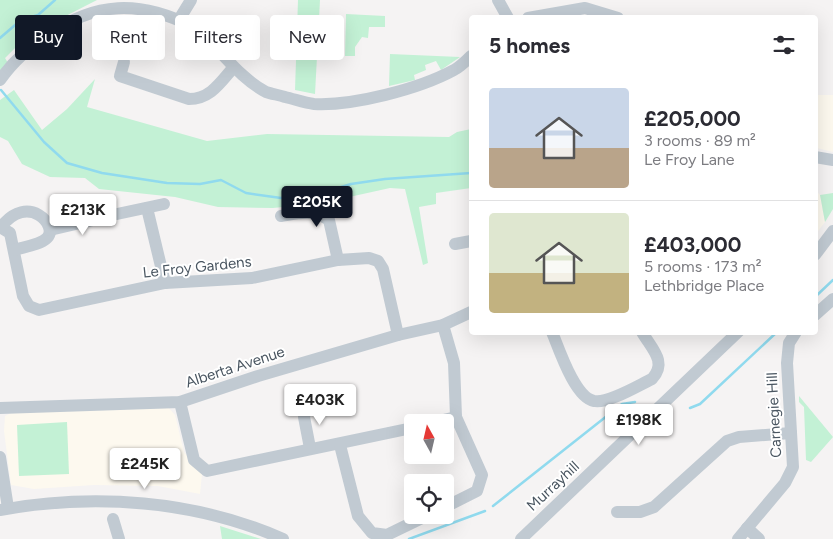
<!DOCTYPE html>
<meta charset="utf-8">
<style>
body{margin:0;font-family:Figtree,sans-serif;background:#f2f2f3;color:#2b2b33;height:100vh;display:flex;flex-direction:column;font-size:19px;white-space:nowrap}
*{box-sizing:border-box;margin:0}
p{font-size:16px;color:#7c7c81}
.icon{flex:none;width:28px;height:28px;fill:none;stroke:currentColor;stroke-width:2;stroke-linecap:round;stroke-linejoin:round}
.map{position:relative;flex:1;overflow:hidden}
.panel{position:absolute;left:469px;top:15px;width:349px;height:320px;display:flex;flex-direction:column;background:#fff;border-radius:5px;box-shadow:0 5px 20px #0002}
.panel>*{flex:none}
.top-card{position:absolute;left:15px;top:15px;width:379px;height:45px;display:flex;gap:10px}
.needle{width:32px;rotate:352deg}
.fabs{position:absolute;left:404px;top:414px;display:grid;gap:10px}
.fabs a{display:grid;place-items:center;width:50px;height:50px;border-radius:5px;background:#fff;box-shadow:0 5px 20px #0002;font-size:25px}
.price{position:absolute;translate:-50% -42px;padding:0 11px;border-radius:5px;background:#fff;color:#222;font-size:16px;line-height:32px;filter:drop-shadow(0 1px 2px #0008)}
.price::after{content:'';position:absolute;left:50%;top:30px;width:15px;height:11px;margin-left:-8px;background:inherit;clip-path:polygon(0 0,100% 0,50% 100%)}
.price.selected{background:#111827;color:#fff}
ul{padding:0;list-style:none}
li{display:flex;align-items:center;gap:15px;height:125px;padding:0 20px}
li+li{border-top:1px solid #e1e1e2}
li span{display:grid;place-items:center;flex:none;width:140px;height:100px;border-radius:5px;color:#555}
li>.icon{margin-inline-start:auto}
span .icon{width:60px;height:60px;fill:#fffc;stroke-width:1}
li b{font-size:21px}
h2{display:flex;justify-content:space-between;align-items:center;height:60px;padding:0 20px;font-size:21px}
.tag{padding:0 18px;border-radius:5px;background:#fff;box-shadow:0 5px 20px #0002;font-size:18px;line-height:45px}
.tag.selected{background:#111827;color:#fff}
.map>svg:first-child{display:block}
.commercial{fill:#fdf9ef}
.green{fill:#c3f1d5}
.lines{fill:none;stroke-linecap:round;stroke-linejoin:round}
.stream{stroke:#90daee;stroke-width:2.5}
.minor{stroke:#c1cad2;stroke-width:12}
.labels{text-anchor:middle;stroke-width:4;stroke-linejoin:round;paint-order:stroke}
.street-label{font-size:15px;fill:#4a5661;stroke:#fff}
</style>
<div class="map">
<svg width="833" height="539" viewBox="0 0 833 539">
<rect width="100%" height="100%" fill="#f5f3f3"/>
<g class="commercial">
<path d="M815,95h18v57l-16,-4 -2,-3z"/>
<path d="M815,189l5,6 5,27 -10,13z"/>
<path d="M169,408l6,7 9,37 18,22 -2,20 -42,-8 -64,-1 -60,4 -23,-4 -7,-54 1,-15 8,-4z"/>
</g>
<g class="green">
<path d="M0,0h97l-45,23 -29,25 -4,-4 -14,14 3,5 -8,9z"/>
<path d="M298,0h22l-5,94 -20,-4z"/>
<path d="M346,14l39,2v11h-16l-1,11 -6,-1 -7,10v9h-10z"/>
<path d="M390,54l70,3 -19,13 -5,-9 -11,4 1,5 -12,5 1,5 -26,6z"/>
<path d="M95,79l-8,28 120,34 60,-7 182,3 8,-5 14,-3v59l-35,5v11l-17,3 9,56 -5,2 -18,-76 -15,-1 -68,15 -49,5 -55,-1 -43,-10 -76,-8 -14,-11 -35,-1 -28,-13 -14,-23 -8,-4v-37l14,-10 28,40 25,-21z"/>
<path d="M833,193v16l-8,13 -5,-27z"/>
<path d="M799,396l34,41 -22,25 -5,-2 -2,-53 -5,-5z"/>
<path d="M67,422l2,52 -50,2 -2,-51z"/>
<path d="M220,526l41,13h-39z"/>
</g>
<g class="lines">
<g class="stream">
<path d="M0,38l21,-18 17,-5 17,-15"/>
<path d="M1,90l43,52 23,21 35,10 65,10 33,1 21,-4 25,13 35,5 31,-2 39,-12 34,-5 86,-6"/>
<path d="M815,297l18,-17"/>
<path d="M690,408l10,-4 77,-72"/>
<path d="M493,506l129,-102 13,-2"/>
<path d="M409,539l76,-28"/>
</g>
<g class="minor">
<path d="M498,0l10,18"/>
<path d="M180,18l11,-18"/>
<path d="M528,18l57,-10 33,10"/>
<path d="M124,62l-4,14 69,23c21,0 31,-16 44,-31"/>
<path d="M0,80c15,-21 26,-29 47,-44 48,-35 93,-36 146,-9 26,19 43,49 73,65 6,2 13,3 19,5 9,2 20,6 29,7 39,2 105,-15 140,-34 6,-3 12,-9 17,-14"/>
<path d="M815,157l18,3"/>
<path d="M147,208l18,75"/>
<path d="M117,214l47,-10"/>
<path d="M281,216c18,-3 32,-7 48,4l9,40"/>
<path d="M0,227l10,6 13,63 6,10 10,4 126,-27 87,-5 86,-18 31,-2 9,3 5,8 15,66"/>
<path d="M1,227c27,-35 58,-1 46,11 -7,7 -24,9 -33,12"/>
<path d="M50,230l60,-14"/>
<path d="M455,244l16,-3"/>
<path d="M815,255l18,-24"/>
<path d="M815,315l18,-16"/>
<path d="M443,325l11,38 2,54 26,58 -5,16 -32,16"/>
<path d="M552,332c7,17 23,66 42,69 14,3 45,-16 58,-22 16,-17 -1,-31 -10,-47"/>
<path d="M180,402l14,58 13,11 205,-43"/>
<path d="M308,402l-4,15 6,31"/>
<path d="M0,408l180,-6 78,-26 140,-41 45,-10 28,-13"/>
<path d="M435,422l21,-5"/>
<path d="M340,445l18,71 14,17 15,2 41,-20"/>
<path d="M0,457l8,51"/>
<path d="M0,510c94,-17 195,-10 283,29"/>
<path d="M617,512h23l14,-5 73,-66 12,-4 52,-4"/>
<path d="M113,519l6,20"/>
<path d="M747,528l12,11"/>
<path d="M521,539l217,-207"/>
<path d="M738,539l47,-56 8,-16 -6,-104 2,-20 7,-11"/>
</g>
</g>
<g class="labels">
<g class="street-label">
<text transform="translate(197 267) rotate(-6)" y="5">Le Froy Gardens</text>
<text transform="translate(235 367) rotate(-18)" y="5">Alberta Avenue</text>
<text transform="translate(774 415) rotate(-93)" y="5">Carnegie Hill</text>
<text transform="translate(553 486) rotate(-43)" y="5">Murrayhill</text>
</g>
</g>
</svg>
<div class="fabs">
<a><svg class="needle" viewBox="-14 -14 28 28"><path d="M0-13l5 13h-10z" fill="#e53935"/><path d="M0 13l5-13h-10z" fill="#7c7c81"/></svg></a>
<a><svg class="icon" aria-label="locate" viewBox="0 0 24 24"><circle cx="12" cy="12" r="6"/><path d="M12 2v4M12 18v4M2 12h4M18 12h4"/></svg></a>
</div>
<b class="price selected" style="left:317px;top:228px">£205K</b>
<b class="price" style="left:83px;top:236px">£213K</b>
<b class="price" style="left:320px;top:426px">£403K</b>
<b class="price" style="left:639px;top:446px">£198K</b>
<b class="price" style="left:145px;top:490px">£245K</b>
<div class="top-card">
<a class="tag selected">Buy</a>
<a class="tag">Rent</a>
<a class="tag">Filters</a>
<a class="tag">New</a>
</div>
<section class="panel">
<h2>5 homes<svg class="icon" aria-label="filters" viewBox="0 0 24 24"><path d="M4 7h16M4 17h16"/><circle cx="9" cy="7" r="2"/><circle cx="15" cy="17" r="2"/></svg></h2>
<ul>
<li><span style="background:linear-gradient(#c9d6e8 60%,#b9a48a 0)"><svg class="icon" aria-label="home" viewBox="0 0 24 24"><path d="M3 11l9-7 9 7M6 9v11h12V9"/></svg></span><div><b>£205,000</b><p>3 rooms · 89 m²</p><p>Le Froy Lane</p></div></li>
<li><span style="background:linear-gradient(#dfe7d0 60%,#c2b280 0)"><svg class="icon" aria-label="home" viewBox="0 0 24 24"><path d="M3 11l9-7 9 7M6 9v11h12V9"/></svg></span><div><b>£403,000</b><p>5 rooms · 173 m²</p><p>Lethbridge Place</p></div></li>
</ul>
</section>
</div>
